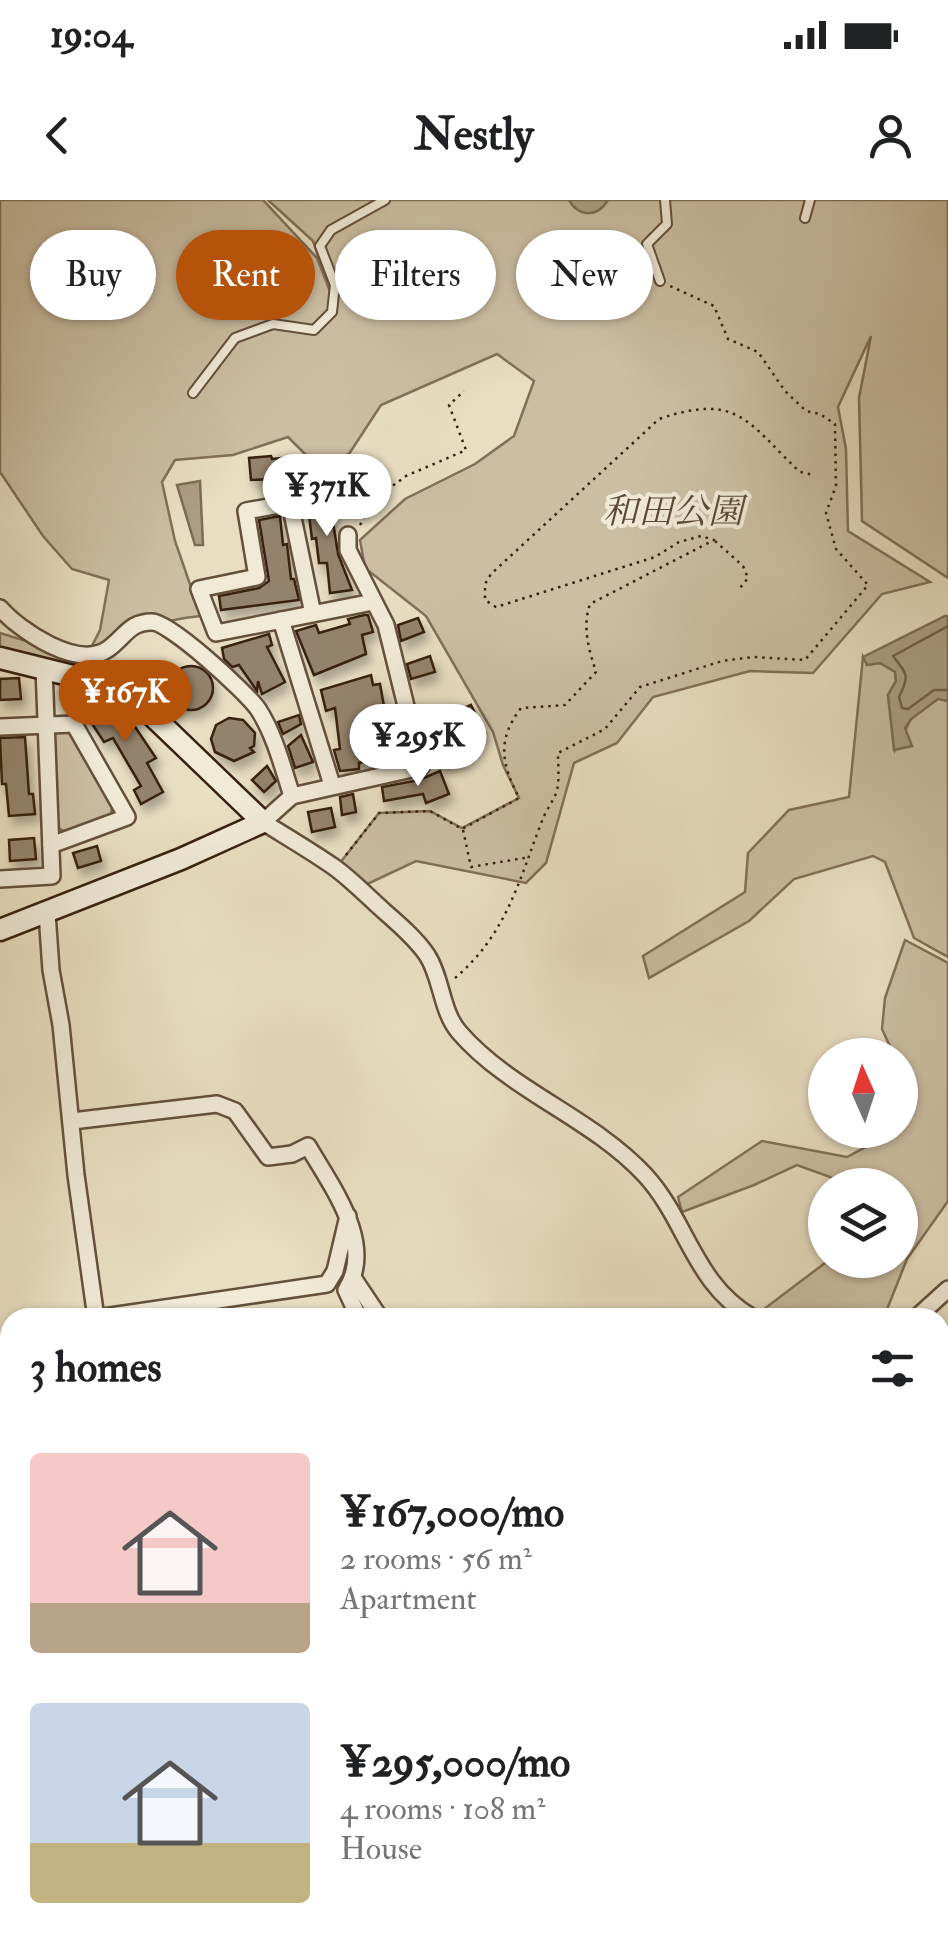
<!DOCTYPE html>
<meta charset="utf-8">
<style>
body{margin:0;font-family:"IM FELL Double Pica","Noto Serif JP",serif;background:#f6f6f6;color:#202124;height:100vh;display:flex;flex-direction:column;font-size:38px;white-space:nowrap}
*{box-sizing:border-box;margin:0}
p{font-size:32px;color:#757577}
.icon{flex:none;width:55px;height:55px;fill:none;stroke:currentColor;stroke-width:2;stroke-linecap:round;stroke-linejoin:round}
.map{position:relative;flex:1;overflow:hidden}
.side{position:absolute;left:0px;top:1108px;width:950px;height:642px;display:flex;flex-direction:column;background:#fff;border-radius:30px 30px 0 0;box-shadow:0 2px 8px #0004}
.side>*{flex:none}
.top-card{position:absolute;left:30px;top:30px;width:890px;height:90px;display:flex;gap:20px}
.needle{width:65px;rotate:357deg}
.fabs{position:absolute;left:808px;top:838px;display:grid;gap:20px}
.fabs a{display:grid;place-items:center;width:110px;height:110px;border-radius:50%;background:#fff;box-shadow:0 2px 8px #0004;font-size:50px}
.price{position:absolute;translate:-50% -85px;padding:0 22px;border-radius:35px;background:#fff;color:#222;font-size:32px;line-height:65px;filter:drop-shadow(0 2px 5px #0008)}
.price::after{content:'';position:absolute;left:50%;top:60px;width:30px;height:22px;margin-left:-15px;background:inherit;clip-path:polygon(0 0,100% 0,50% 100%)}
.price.current{background:#b45309;color:#fff}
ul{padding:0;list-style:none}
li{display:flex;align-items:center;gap:30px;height:250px;padding:0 30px}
li span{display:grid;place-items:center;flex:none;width:280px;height:200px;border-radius:10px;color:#555}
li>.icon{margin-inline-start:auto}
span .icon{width:120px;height:120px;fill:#fffc;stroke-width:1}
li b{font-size:42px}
h2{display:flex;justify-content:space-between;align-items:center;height:120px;padding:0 30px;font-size:42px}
.chip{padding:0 35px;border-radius:45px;background:#fff;box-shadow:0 2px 8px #0004;font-size:35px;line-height:90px}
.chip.current{background:#b45309;color:#fff}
.status{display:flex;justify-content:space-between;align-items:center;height:70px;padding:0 50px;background:#fff;direction:ltr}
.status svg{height:28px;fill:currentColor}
header{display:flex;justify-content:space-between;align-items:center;height:130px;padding:0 30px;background:#fff;font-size:45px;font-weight:700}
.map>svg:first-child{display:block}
.green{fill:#cbbea3;stroke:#817058;stroke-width:2.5}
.water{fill:#ac9e85;stroke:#7d6c55;stroke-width:2.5}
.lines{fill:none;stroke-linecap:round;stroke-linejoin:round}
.shore{stroke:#72604a;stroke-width:2.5}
.building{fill:#94836c;stroke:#37210e;stroke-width:2.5;filter:url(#shadow)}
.lane-casing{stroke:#64503b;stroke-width:12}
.street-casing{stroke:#64503b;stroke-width:20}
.secondary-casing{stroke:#37210e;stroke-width:25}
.path{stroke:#37210e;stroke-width:2.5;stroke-dasharray:2.5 5;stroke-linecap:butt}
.lane{stroke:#f1ead7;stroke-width:8}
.street{stroke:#f1ead7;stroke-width:15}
.secondary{stroke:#f1ead7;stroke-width:20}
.labels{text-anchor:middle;stroke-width:8;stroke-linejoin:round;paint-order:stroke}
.park-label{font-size:35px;font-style:italic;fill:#5c4833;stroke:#f1ead7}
</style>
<div class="status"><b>19:04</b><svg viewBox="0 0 49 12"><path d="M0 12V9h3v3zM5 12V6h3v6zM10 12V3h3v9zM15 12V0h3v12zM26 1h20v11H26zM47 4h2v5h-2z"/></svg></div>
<header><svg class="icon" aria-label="back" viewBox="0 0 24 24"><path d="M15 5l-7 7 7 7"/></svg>Nestly<svg class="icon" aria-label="person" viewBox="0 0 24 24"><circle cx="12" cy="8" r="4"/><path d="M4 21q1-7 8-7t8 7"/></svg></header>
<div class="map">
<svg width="948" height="1748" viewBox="0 0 948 1748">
<defs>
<filter id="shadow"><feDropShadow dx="4.5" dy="8" stdDeviation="5" flood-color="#0004"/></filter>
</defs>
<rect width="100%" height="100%" fill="#e9dec2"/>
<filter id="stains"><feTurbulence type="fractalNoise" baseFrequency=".002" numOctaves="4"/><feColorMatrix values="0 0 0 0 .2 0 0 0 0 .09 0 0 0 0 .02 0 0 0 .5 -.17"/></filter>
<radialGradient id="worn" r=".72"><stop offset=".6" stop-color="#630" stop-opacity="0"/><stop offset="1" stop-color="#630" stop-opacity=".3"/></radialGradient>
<g class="green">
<path d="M0,0h263l54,58 14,36 -18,-53 -45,-41h680v378l-86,-57 -3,-123 12,-62 -33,71 8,42 2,82 82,51 -48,12 -69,79 -63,-2 -97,26 -36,46 -43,20 -28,100 -20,20 -110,-22 -57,27 -23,-20 43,-55 51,-2 32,17 57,-30 -16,-33 -10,-33 -67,-116 -61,-48 -5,-28 45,-41 70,-35 39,-28 20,-55 -37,-27 -116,51 -32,49 -30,14 -31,-31 -55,18 -58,5 -13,22 13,59 26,75c-42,4 -75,17 -112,36l11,-22 9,-50 -37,-11 -29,-33 -43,-64z"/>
<path d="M0,433l97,30 3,8 -100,-22z"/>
<path d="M863,457l4,8 13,-2 16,9v9l-8,14 7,55 16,-31 27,-21 10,3v256l-34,-19 -29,-76 -12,-6 -79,23 -45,42 -100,57 -6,-22 102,-64 3,-39 41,-43 60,-13z"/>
<path d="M57,530l14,3 41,72 -1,10 -45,17 -10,-5 -4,-86z"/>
<path d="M905,740l43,23v238l-41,58 -23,58 -100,1 -24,-6 69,-52h71v-75h-48l-55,-20 -43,20 -72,27 -4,-15 84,-56 85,16 41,-22 -7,-5h19v-47l7,-2 -7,-15v-11h-6l-12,-26 3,-31z"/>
<path d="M940,1577h8v171h-350l-4,-8h346z"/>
<path d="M104,1740h107l3,8h-107z"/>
<path d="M247,1740h69l5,8h-72z"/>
</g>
<g class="water">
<path d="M569,0h39c-10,17 -29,18 -39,0z"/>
<path d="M200,281l3,64h-8l-18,-60z"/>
<path d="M945,416h3v85l-10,-2 -27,20 -6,9 7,18 -18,4 -6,-55 8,-14 -1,-9 -15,-9 -13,2 -4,-8z"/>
</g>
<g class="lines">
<path class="shore" d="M948,426l-55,30c14,18 17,19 6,41l3,11 6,1 26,-19h14"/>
</g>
<g class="building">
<path d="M271,256l1,3 29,-3 2,22 -52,2 -2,-22z"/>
<path d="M328,290l10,64 14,36 -22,3 -3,-30h-8l-3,-25 -4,1 -6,-47z"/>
<path d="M280,316l3,29 4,-1 4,35h3l5,21 -78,10 -2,-14 40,-8 10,-7 -10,-61z"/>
<path d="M364,415h4l5,17 -11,3 4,19 -52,21 -18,-44 20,-6 3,8 31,-9 -2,-5z"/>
<path d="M418,418l6,14 -23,9 -3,-16z"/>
<path d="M269,434l3,11 -5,2 18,35 -23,12 -4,-13 -1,10 -18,-26 -7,2 -8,-8 -2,-11z"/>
<path d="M430,456l5,16 -24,7 -4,-15z"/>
<circle cx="191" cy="488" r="22"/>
<path d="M371,475l2,10 7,-1 10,56 4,-1 4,16 -39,8v6l-19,2 -6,-21 6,-1 -5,-41 -9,3 -5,-21z"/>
<path d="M19,478l2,21 -21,1v-21z"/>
<path d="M90,498l12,7 5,-3 9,15 9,-5 31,46 -9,5 16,29 -22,12 -7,-14 7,-4 -28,-48 -9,4 -25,-38z"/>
<path d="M471,505l14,28 -26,12 4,13 -24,7 -15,-48 23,-7 2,5z"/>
<path d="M299,515l2,9 -18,10 -5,-12z"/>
<path d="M229,518l14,2 12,13 -1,13 -4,2 4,4 -20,9 -19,-9 -4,-13 5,-14z"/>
<path d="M301,535l12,27 -18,6 -7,-22z"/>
<path d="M25,537l4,57h4l2,20 -26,2 -3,-32h-4l-2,-46z"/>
<path d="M267,566l9,15 -12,11 -12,-12z"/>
<path d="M440,571l9,23 -23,9 -3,-9 -39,7 -2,-14 37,-7z"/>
<path d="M353,594l3,18 -14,3 -2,-18z"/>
<path d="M331,608l4,19 -23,5 -4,-20z"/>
<path d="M34,638l2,21 -26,2 -1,-21z"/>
<path d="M97,646l4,15 -23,7 -5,-15z"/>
</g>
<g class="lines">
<defs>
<g id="lane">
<path d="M805,18l5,-18"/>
<path d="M660,81l-13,-37 20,-20 -2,-24"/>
<path d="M193,193l42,-55 38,-14 41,6 18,-18 3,-27 -15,-39 11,-16 54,-30"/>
<path d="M0,1388l10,-1"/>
<path d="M0,1491l10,-4"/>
<path d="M231,1740l2,8"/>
<path d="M355,1740l3,8"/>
</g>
<g id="street">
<path d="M0,408c20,23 78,62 108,41 17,-12 21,-27 44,-27 18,0 94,70 106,87 16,24 25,59 34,87l-29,26c24,15 48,29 71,45 18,13 34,30 51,45 15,13 31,27 42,43 15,23 14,56 32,77 51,59 132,85 186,143 43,47 48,108 108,143"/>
<path d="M313,414l-23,-111 -44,8 11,66 -58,12 17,44 157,-31"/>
<path d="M281,420l51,165"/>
<path d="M0,527l74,-3 53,93 -76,28"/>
<path d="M292,596l129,-29 -35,-142 -38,-75v-15"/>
<path d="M0,679l52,-3 -8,-208"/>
<path d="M47,713l4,57 10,55 15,150 20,143"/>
<path d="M72,921l145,-17 18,7 33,46 24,-3 16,-8c23,40 68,98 38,144l13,28"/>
<path d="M354,1079l26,39"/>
<path d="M97,1118l230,-34 8,-13 13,-55"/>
<path d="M916,1118l32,-29"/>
<path d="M0,1302l10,-10"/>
<path d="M0,1330l10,-2"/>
<path d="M940,1339h8"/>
<path d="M940,1461l8,-3"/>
<path d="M693,1740l5,8"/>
</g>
<path id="secondary" d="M0,458l109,27 25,13 129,124 -82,37 -181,71"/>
</defs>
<use href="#lane" class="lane-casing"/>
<use href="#street" class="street-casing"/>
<use href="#secondary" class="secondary-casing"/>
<g class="path">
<path d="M360,325l15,-26 31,-23 60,-26 -17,-45 15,-14"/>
<path d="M715,341l28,25 5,12 -8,10"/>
<path d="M463,630l8,37 59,-10"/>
<path d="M346,655l33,-42 51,-2 32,18 57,-31c-17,-34 -23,-57 2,-90l44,-3 31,-33c-7,-22 -14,-45 -6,-68l124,-64 -13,-4 -22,6 -24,15 -159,50 -11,-7v-16l6,-10 168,-155c79,-27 88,3 141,53l14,3"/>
<path d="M455,778c52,-44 64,-98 87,-157 4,-12 15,-24 16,-36 1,-11 0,-22 0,-32l47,-24 35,-42 82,-26 31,-4 52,3 63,-75 -32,-36 -10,-36 10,-27 -1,-62 -15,-10 -14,-3 -21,-20 -27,-39 -30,-13 -14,-33 -44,-20"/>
</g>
<use href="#lane" class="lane"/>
<use href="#street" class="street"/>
<use href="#secondary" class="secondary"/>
</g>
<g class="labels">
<g class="park-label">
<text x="673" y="323">和田公園</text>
</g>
</g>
<rect width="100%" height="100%" filter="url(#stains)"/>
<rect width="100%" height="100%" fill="url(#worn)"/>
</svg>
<div class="fabs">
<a><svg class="needle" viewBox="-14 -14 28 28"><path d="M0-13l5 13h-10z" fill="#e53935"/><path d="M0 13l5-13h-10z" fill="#757577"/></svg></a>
<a><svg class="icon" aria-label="layers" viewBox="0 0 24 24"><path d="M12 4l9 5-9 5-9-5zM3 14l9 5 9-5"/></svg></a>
</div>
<b class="price" style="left:327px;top:339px">¥371K</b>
<b class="price current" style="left:125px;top:545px">¥167K</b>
<b class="price" style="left:418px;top:589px">¥295K</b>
<div class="top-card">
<a class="chip">Buy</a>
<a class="chip current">Rent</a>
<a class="chip">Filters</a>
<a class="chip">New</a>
</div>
<section class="side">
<h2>3 homes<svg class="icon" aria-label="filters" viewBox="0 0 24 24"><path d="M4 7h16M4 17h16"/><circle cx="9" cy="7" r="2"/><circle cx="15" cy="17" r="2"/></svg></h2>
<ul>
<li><span style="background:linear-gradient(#f6c9c9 75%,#b9a48a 0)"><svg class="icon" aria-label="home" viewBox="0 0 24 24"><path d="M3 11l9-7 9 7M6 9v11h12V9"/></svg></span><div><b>¥167,000/mo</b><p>2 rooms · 56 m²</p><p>Apartment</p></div></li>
<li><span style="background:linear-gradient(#c9d6e8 70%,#c2b280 0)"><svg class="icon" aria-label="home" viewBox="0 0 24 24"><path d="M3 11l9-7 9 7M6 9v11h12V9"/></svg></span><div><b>¥295,000/mo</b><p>4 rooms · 108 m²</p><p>House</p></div></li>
</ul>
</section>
</div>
